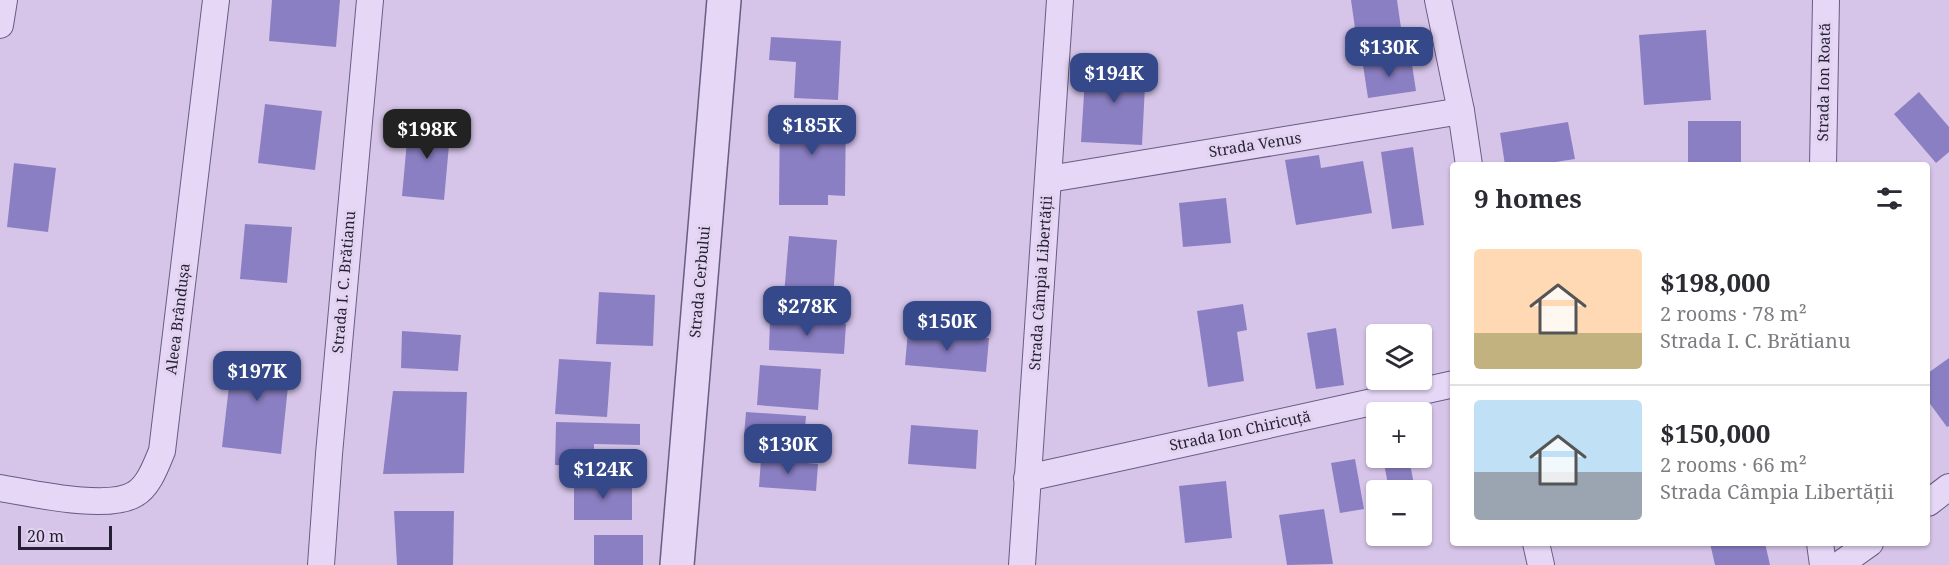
<!DOCTYPE html>
<meta charset="utf-8">
<style>
body{margin:0;font-family:"Noto Serif",serif;background:#f7f7f7;color:#2b2b33;height:100vh;display:flex;flex-direction:column;font-size:22px;white-space:nowrap}
*{box-sizing:border-box;margin:0}
p{font-size:20px;color:#7c7c81}
.icon{flex:none;width:33px;height:33px;fill:none;stroke:currentColor;stroke-width:2;stroke-linecap:round;stroke-linejoin:round}
.map{position:relative;flex:1;overflow:hidden}
.panel{position:absolute;left:1450px;top:162px;width:480px;height:384px;display:flex;flex-direction:column;background:#fff;border-radius:6px;box-shadow:0 2px 4px #0004}
.panel>*{flex:none}
.controls{position:absolute;left:1366px;top:324px;display:grid;gap:12px}
.controls a{display:grid;place-items:center;width:66px;height:66px;border-radius:6px;background:#fff;box-shadow:0 2px 4px #0004;font-size:30px}
.scale{position:absolute;left:18px;bottom:15px;width:94px;box-sizing:border-box;padding-left:6px;border:3px solid #241f34;border-top:0;font-size:16px;line-height:21px;white-space:nowrap;color:#241f34;-webkit-text-stroke:4px #e2d4f1;paint-order:stroke}
.price{position:absolute;translate:-50% -51px;padding:0 14px;border-radius:12px;background:#34488a;color:#fff;font-size:20px;line-height:39px;filter:drop-shadow(0 2px 3px #0008)}
.price::after{content:'';position:absolute;left:50%;top:36px;width:18px;height:14px;margin-left:-9px;background:inherit;clip-path:polygon(0 0,100% 0,50% 100%)}
.price.selected{background:#222;color:#fff}
ul{padding:0;list-style:none}
li{display:flex;align-items:center;gap:18px;height:150px;padding:0 24px}
li+li{border-top:2px solid #e1e1e2}
li span{display:grid;place-items:center;flex:none;width:168px;height:120px;border-radius:6px;color:#555}
li>.icon{margin-inline-start:auto}
span .icon{width:72px;height:72px;fill:#fffc;stroke-width:1}
li b{font-size:26px}
h2{display:flex;justify-content:space-between;align-items:center;height:72px;padding:0 24px;font-size:26px}
.map>svg:first-child{display:block}
.building{fill:#8b7fc3}
.lines{fill:none;stroke-linecap:round;stroke-linejoin:round}
.minor-casing{stroke:#685d82;stroke-width:28}
.tertiary-casing{stroke:#685d82;stroke-width:36}
.minor{stroke:#e5d7f5;stroke-width:26}
.tertiary{stroke:#e5d7f5;stroke-width:33}
.labels{text-anchor:middle;stroke-width:6;stroke-linejoin:round;paint-order:stroke}
.street-label{font-size:15px;fill:#241f34;stroke:#e2d4f1}
</style>
<div class="map">
<svg width="1949" height="565" viewBox="0 0 1949 565">
<rect width="100%" height="100%" fill="#d6c5e9"/>
<g class="building">
<path d="M272,0h68l-4,47 -67,-6z"/>
<path d="M1351,0h46l7,49 -45,7z"/>
<path d="M1706,30l5,70 -67,5 -5,-70z"/>
<path d="M771,37l70,4 -3,59 -44,-2 2,-36 -27,-2z"/>
<path d="M1411,58l5,33 -48,7 -5,-33z"/>
<path d="M1086,62l60,4 -4,79 -61,-3z"/>
<path d="M1919,92l30,35v25l-13,11 -42,-49z"/>
<path d="M265,104l57,7 -7,59 -57,-7z"/>
<path d="M780,108l66,1 -1,87 -17,-1v10h-49z"/>
<path d="M409,119l42,4 -7,77 -42,-4z"/>
<rect x="1688" y="121" width="53" height="44"/>
<path d="M1568,122l7,37 -39,6h-31l-5,-32z"/>
<path d="M1413,147l11,78 -32,4 -11,-77z"/>
<path d="M1319,155l2,13 42,-7 9,52 -76,12 -11,-65z"/>
<path d="M14,163l42,5 -8,64 -41,-5z"/>
<path d="M1226,198l5,45 -48,4 -4,-44z"/>
<path d="M245,224l47,3 -5,56 -47,-4z"/>
<path d="M789,236l48,4 -4,59 -49,-4z"/>
<path d="M599,292l56,3 -2,51 -57,-2z"/>
<path d="M1243,304l4,26 -10,2 7,49 -36,6 -11,-76z"/>
<path d="M770,320l76,4 -2,30 -75,-4z"/>
<path d="M1336,328l8,57 -28,4 -9,-56z"/>
<path d="M402,331l59,4 -3,36 -57,-3z"/>
<path d="M908,331l81,7 -3,34 -81,-7z"/>
<path d="M233,351l58,6 -10,97 -59,-7z"/>
<path d="M1949,358v68l-2,1 -19,-26v-28z"/>
<path d="M559,359l52,3 -4,55 -52,-3z"/>
<path d="M760,365l61,4 -3,41 -61,-5z"/>
<path d="M393,391l74,1 -3,81 -81,1z"/>
<path d="M746,412l60,4 -2,24 -60,-4z"/>
<path d="M556,422l84,2v21l-46,-1v22l-39,-1z"/>
<path d="M911,425l67,5 -2,39 -68,-5z"/>
<path d="M1383,458h26l6,32h-26z"/>
<path d="M761,459l57,5 -2,27 -57,-4z"/>
<path d="M1355,459l9,50 -24,4 -9,-50z"/>
<rect x="574" y="479" width="58" height="41"/>
<path d="M1226,481l6,57 -47,5 -6,-57z"/>
<path d="M1324,509l9,55 -46,1 -8,-50z"/>
<path d="M394,511h60l-1,54h-56z"/>
<rect x="594" y="535" width="49" height="30"/>
<path d="M1710,543h55l5,22h-55z"/>
</g>
<g class="lines">
<defs>
<g id="minor">
<path d="M1438,0l23,111 8,54"/>
<path d="M0,25l4,-25"/>
<path d="M1823,165l3,-165"/>
<path d="M1049,179l412,-68"/>
<path d="M1027,478l427,-94"/>
<path d="M0,488c31,5 108,23 135,6 14,-8 21,-29 27,-43l54,-451"/>
<path d="M1928,503l21,-16"/>
<path d="M1536,543l5,22"/>
<path d="M1820,543l3,22"/>
<path d="M321,565l8,-111 41,-454"/>
<path d="M1022,565l38,-565"/>
<path d="M1839,565l31,-22"/>
</g>
<path id="tertiary" d="M677,565l47,-565"/>
</defs>
<use href="#minor" class="minor-casing"/>
<use href="#tertiary" class="tertiary-casing"/>
<use href="#minor" class="minor"/>
<use href="#tertiary" class="tertiary"/>
</g>
<g class="labels">
<g class="street-label">
<text transform="translate(1824 82) rotate(-89)" y="5">Strada Ion Roată</text>
<text transform="translate(1255 145) rotate(-9)" y="5">Strada Venus</text>
<text transform="translate(344 282) rotate(-85)" y="5">Strada I. C. Brătianu</text>
<text transform="translate(700 282) rotate(-85)" y="5">Strada Cerbului</text>
<text transform="translate(1041 283) rotate(-86)" y="5">Strada Câmpia Libertății</text>
<text transform="translate(178 319) rotate(-83)" y="5">Aleea Brândușa</text>
<text transform="translate(1240 431) rotate(-12)" y="5">Strada Ion Chiricuță</text>
</g>
</g>
</svg>
<div class="controls">
<a><svg class="icon" aria-label="layers" viewBox="0 0 24 24"><path d="M12 4l9 5-9 5-9-5zM3 14l9 5 9-5"/></svg></a>
<a>+</a>
<a>−</a>
</div>
<div class="scale">20 m</div>
<b class="price" style="left:1389px;top:78px">$130K</b>
<b class="price" style="left:1114px;top:104px">$194K</b>
<b class="price" style="left:812px;top:156px">$185K</b>
<b class="price selected" style="left:427px;top:160px">$198K</b>
<b class="price" style="left:807px;top:337px">$278K</b>
<b class="price" style="left:947px;top:352px">$150K</b>
<b class="price" style="left:257px;top:402px">$197K</b>
<b class="price" style="left:788px;top:475px">$130K</b>
<b class="price" style="left:603px;top:500px">$124K</b>
<section class="panel">
<h2>9 homes<svg class="icon" aria-label="filters" viewBox="0 0 24 24"><path d="M4 7h16M4 17h16"/><circle cx="9" cy="7" r="2"/><circle cx="15" cy="17" r="2"/></svg></h2>
<ul>
<li><span style="background:linear-gradient(#ffd9b3 70%,#c2b280 0)"><svg class="icon" aria-label="home" viewBox="0 0 24 24"><path d="M3 11l9-7 9 7M6 9v11h12V9"/></svg></span><div><b>$198,000</b><p>2 rooms · 78 m²</p><p>Strada I. C. Brătianu</p></div></li>
<li><span style="background:linear-gradient(#bfe0f5 60%,#9aa5b1 0)"><svg class="icon" aria-label="home" viewBox="0 0 24 24"><path d="M3 11l9-7 9 7M6 9v11h12V9"/></svg></span><div><b>$150,000</b><p>2 rooms · 66 m²</p><p>Strada Câmpia Libertății</p></div></li>
</ul>
</section>
</div>
